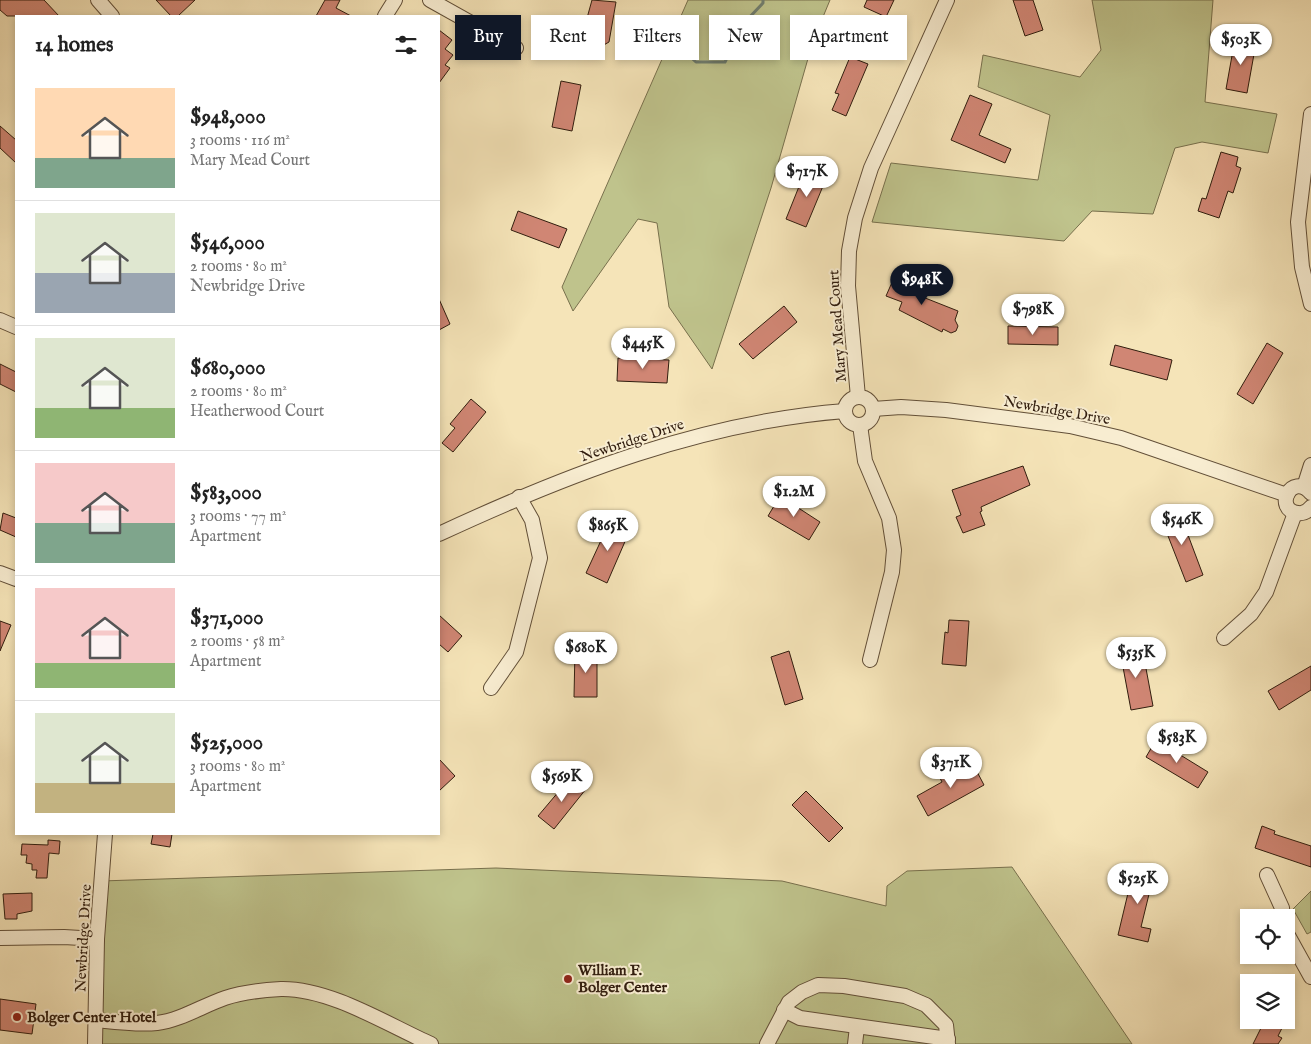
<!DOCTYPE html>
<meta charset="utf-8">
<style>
body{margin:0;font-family:"IM FELL English",serif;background:#f6f6f6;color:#222;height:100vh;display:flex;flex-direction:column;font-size:19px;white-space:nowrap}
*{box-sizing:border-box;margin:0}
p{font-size:16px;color:#767676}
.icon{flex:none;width:28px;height:28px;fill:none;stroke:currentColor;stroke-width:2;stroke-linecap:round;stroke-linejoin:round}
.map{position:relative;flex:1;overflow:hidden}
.side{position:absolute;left:15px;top:15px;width:425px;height:820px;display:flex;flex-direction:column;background:#fff;border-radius:0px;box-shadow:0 2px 8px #0003}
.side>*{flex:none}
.banner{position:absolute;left:455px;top:15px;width:475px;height:45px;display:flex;gap:10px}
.buttons{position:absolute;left:1240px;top:909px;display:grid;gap:10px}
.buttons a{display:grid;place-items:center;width:55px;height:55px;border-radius:0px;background:#fff;box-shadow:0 2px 8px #0003;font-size:25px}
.price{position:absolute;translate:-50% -42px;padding:0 11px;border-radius:18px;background:#fff;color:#222;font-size:16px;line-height:32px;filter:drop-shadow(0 1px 2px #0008)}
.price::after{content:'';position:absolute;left:50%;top:30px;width:15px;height:11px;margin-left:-8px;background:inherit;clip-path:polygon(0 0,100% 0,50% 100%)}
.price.active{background:#111827;color:#fff}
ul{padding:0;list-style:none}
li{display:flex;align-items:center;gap:15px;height:125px;padding:0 20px}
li+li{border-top:1px solid #e0e0e0}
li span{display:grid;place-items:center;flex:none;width:140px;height:100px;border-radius:0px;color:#555}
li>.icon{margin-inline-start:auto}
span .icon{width:60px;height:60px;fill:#fffc;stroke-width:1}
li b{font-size:21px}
h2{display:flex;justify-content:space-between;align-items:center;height:60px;padding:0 20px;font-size:21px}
.tag{padding:0 18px;border-radius:0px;background:#fff;box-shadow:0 2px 8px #0003;font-size:18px;line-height:45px}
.tag.active{background:#111827;color:#fff}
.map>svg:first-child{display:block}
.green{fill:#bfc38c;stroke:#78704d}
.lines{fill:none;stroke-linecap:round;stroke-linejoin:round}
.stream{stroke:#717e6f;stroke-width:3}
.building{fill:#d08674;stroke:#311d0e}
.minor-casing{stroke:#624f38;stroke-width:16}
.minor{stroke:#f8edd1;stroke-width:14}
.poi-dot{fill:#8f2418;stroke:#f8edd1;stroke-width:2}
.labels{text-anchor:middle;stroke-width:4;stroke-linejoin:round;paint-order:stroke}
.street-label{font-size:15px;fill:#311d0e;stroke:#f8edd1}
.poi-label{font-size:15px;font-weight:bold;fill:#311d0e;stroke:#f8edd1;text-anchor:start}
</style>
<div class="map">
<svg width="1311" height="1044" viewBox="0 0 1311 1044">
<rect width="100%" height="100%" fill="#f5e4b8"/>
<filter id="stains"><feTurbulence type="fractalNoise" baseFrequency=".004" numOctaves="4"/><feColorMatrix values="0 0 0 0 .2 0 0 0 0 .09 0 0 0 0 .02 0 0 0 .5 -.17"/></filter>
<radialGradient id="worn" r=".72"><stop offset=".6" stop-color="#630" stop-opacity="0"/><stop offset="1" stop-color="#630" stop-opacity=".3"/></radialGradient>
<g class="green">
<path d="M688,0h142l-17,41 -42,147 -59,181 -43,-62 -12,-84 -19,-4 -65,92 -11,-24z"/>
<path d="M1092,0h121l-8,102 72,12 -9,39 -66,-11 -27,6 -22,66 -61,-3 -28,30 -192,-19 19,-59 147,17 12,-65 -72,-28 5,-32 97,22 21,-27z"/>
<path d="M1012,867l120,177h-1040l9,-163 395,-13 286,13 104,25 1,-20 20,-15z"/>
<path d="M1311,891v41l-4,2 -14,-25z"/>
</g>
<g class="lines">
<path class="stream" d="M685,52l11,10h29l19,-39 19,-20v-3"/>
</g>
<g class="building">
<path d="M0,0h44l15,16h-52l-7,-6z"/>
<path d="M156,0h39l-17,16h-7z"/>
<path d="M325,0h15l-4,8 15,8h-35z"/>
<path d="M592,0l24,2 -7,40 -21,12 -13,-18 9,-7z"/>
<path d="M867,0h27l-8,17 -22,-10z"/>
<path d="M1013,0h20l10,30 -18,6z"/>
<path d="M439,30l13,10 -7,9 8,6 -8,10 5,3 -11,15z"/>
<path d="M1235,39l21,4 -9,50 -21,-4z"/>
<path d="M850,57l18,7 -22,52 -14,-6 7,-16 -4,-1z"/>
<path d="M561,81l20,4 -9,46 -20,-4z"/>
<path d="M970,95l22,9 -13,31 32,14 -6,14 -54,-23z"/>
<path d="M0,126l16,14v23l-16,-15z"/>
<path d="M1221,152l17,5 -2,9 5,2 -8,25 -5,-2 -9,27 -21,-7 4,-13 4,1z"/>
<path d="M814,168l14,6 -22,53 -20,-8 18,-45 6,3z"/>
<path d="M518,211l49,18 -8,19 -48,-18z"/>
<path d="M897,271l14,6 -6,13 53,21 -3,9 3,6 -2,5 -5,2 -8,-4 -1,3 -43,-22 3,-8 -16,-6z"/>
<path d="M439,299l11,25 -11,6z"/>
<path d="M784,306l13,16 -44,37 -14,-15z"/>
<path d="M1008,326l50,1v18l-50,-1z"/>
<path d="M1267,343l16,10 -30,51 -16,-10z"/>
<path d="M1115,345l57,15 -5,20 -57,-15z"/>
<path d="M618,358l51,2 -2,23 -50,-2z"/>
<path d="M0,364l16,8v20l-16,-8z"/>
<path d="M471,399l15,13 -33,40 -11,-9 13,-15 -5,-4z"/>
<path d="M1023,466l7,19 -49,22 1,4 -2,1 5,13 -22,8 -7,-16 5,-2 -9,-25z"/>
<path d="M780,496l40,26 -11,18 -41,-24z"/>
<path d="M1179,511l24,64 -17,7 -25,-64z"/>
<path d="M3,513l13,5v19l-16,-7z"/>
<path d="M610,521l20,9 -23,53 -21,-10z"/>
<path d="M439,615l23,21 -14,16 -9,-8z"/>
<path d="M949,620l20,1 -3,45 -24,-2 3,-32 3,1z"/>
<path d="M0,621l11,4 -11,26z"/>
<path d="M1142,647l11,59 -22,4 -11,-59z"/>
<path d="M575,650h22v47h-23z"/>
<path d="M789,651l14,48 -18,6 -14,-48z"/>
<path d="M1311,666v24l-32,20 -11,-19z"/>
<path d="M1156,740l52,32 -10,16 -52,-31z"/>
<path d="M439,759l16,17 -16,15z"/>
<path d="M964,764l2,6 8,-4 10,19 -56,31 -11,-20 25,-14 -2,-4z"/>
<path d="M571,777l15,12 -32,40 -16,-13z"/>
<path d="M806,791l37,37 -14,14 -37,-37z"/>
<path d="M1262,826l13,5 -1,3 37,12v21l-56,-19z"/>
<path d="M153,834h19l-2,13 -19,-3z"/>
<path d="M48,840l12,1 -1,13 -10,-1 -2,25h-11l1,-8h-5v-6l-6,-1 1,-8h-6l1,-11 26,1z"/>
<path d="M1134,868l29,8 -3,13 -9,-3 -10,41 10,2 -3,13 -30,-7z"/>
<path d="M32,893v18l-15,3v5h-12l-2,-25z"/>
<path d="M0,999l36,5 -4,30 -32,-4z"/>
<path d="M1265,1020h21l-8,16 4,2 -4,6h-25z"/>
</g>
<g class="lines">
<defs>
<g id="minor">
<path d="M98,0l14,16"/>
<path d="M430,0l86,48"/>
<path d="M385,16l10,-16"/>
<path d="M1311,114l-13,108 4,45 9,37"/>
<path d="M0,320l16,7"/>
<path d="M858,397l-10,-111 1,-35 6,-33 16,-50 76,-168"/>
<circle cx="859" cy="411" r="14"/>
<path d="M873,409l28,-2 45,3 124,16 51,12 166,57"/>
<path d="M860,425l5,36 24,57 5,32 -2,22 -22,88"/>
<path d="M1304,487l7,-22"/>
<path d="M1311,493c-20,-22 -38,17 -13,20 6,1 10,-2 13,-6"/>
<path d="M439,534c129,-60 263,-112 406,-123"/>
<path d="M0,573l16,6"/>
<path d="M1224,638l27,-24 15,-22 29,-79"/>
<path d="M491,688l25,-36 24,-94 -8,-38 -13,-23"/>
<path d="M1267,875l15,33 1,10"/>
<path d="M1286,932l25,45"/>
<path d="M0,938l64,-1 33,2"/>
<path d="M784,1010l16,8 148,21"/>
<path d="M96,1020c19,2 41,5 61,3 24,-3 45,-17 68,-25 18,-6 38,-8 56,-9 49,-1 107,36 150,55"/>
<path d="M95,1044l2,-105 8,-105"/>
<path d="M767,1044l22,-42 13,-10 16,-7 26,1 61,10 21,9 20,20 2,19"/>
<path d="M855,1044l2,-17"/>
</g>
</defs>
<use href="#minor" class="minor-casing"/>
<use href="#minor" class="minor"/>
</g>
<g class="poi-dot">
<circle cx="568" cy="979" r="5"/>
<circle cx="17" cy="1017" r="5"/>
</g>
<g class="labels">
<g class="street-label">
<text transform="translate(837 326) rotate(-94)" y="5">Mary Mead Court</text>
<text transform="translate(1057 410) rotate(10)" y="5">Newbridge Drive</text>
<text transform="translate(632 440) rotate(-18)" y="5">Newbridge Drive</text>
<text transform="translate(83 938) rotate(-87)" y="5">Newbridge Drive</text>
</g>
<g class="poi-label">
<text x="578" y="975">William F.<tspan x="578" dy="17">Bolger Center</tspan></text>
<text x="27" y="1022">Bolger Center Hotel</text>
</g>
</g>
<rect width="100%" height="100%" filter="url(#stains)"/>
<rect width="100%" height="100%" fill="url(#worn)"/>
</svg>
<div class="buttons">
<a><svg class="icon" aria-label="locate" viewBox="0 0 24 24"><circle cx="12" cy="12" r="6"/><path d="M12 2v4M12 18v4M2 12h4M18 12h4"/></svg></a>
<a><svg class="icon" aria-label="layers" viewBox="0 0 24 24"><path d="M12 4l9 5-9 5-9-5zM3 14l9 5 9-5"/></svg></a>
</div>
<b class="price" style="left:1241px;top:66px">$503K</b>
<b class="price" style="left:807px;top:198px">$717K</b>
<b class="price active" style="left:922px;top:306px">$948K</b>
<b class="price" style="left:1033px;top:336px">$798K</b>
<b class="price" style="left:643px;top:370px">$445K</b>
<b class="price" style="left:794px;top:518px">$1.2M</b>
<b class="price" style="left:1182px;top:546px">$546K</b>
<b class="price" style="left:608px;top:552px">$865K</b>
<b class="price" style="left:586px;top:674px">$680K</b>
<b class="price" style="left:1136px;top:679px">$535K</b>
<b class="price" style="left:1177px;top:764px">$583K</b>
<b class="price" style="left:951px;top:789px">$371K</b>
<b class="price" style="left:562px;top:803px">$569K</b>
<b class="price" style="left:1138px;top:905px">$525K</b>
<div class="banner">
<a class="tag active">Buy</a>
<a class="tag">Rent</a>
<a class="tag">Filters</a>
<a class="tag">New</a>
<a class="tag">Apartment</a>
</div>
<section class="side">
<h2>14 homes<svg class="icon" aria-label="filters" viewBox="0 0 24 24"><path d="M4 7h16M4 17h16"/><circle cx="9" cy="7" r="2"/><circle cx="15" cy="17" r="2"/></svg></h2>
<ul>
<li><span style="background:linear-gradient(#ffd9b3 70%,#7fa58c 0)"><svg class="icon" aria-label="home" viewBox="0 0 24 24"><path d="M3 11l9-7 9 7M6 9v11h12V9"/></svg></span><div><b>$948,000</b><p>3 rooms · 116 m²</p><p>Mary Mead Court</p></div></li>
<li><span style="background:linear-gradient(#dfe7d0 60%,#9aa5b1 0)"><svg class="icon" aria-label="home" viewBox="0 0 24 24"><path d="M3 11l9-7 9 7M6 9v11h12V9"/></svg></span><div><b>$546,000</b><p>2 rooms · 80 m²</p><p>Newbridge Drive</p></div></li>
<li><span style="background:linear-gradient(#dfe7d0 70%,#8fb573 0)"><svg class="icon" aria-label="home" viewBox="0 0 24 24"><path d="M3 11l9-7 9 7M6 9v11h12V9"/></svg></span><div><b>$680,000</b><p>2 rooms · 80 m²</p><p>Heatherwood Court</p></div></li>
<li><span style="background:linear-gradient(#f6c9c9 60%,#7fa58c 0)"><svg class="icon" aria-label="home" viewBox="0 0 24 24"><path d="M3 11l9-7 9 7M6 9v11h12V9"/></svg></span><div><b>$583,000</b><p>3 rooms · 77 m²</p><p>Apartment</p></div></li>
<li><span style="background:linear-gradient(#f6c9c9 75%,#8fb573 0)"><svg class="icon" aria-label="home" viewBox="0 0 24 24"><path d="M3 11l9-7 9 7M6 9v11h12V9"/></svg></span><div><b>$371,000</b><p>2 rooms · 58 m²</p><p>Apartment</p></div></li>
<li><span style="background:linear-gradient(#dfe7d0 70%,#c2b280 0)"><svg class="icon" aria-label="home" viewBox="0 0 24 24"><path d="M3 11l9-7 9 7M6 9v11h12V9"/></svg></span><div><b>$525,000</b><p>3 rooms · 80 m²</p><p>Apartment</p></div></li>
</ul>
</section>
</div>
